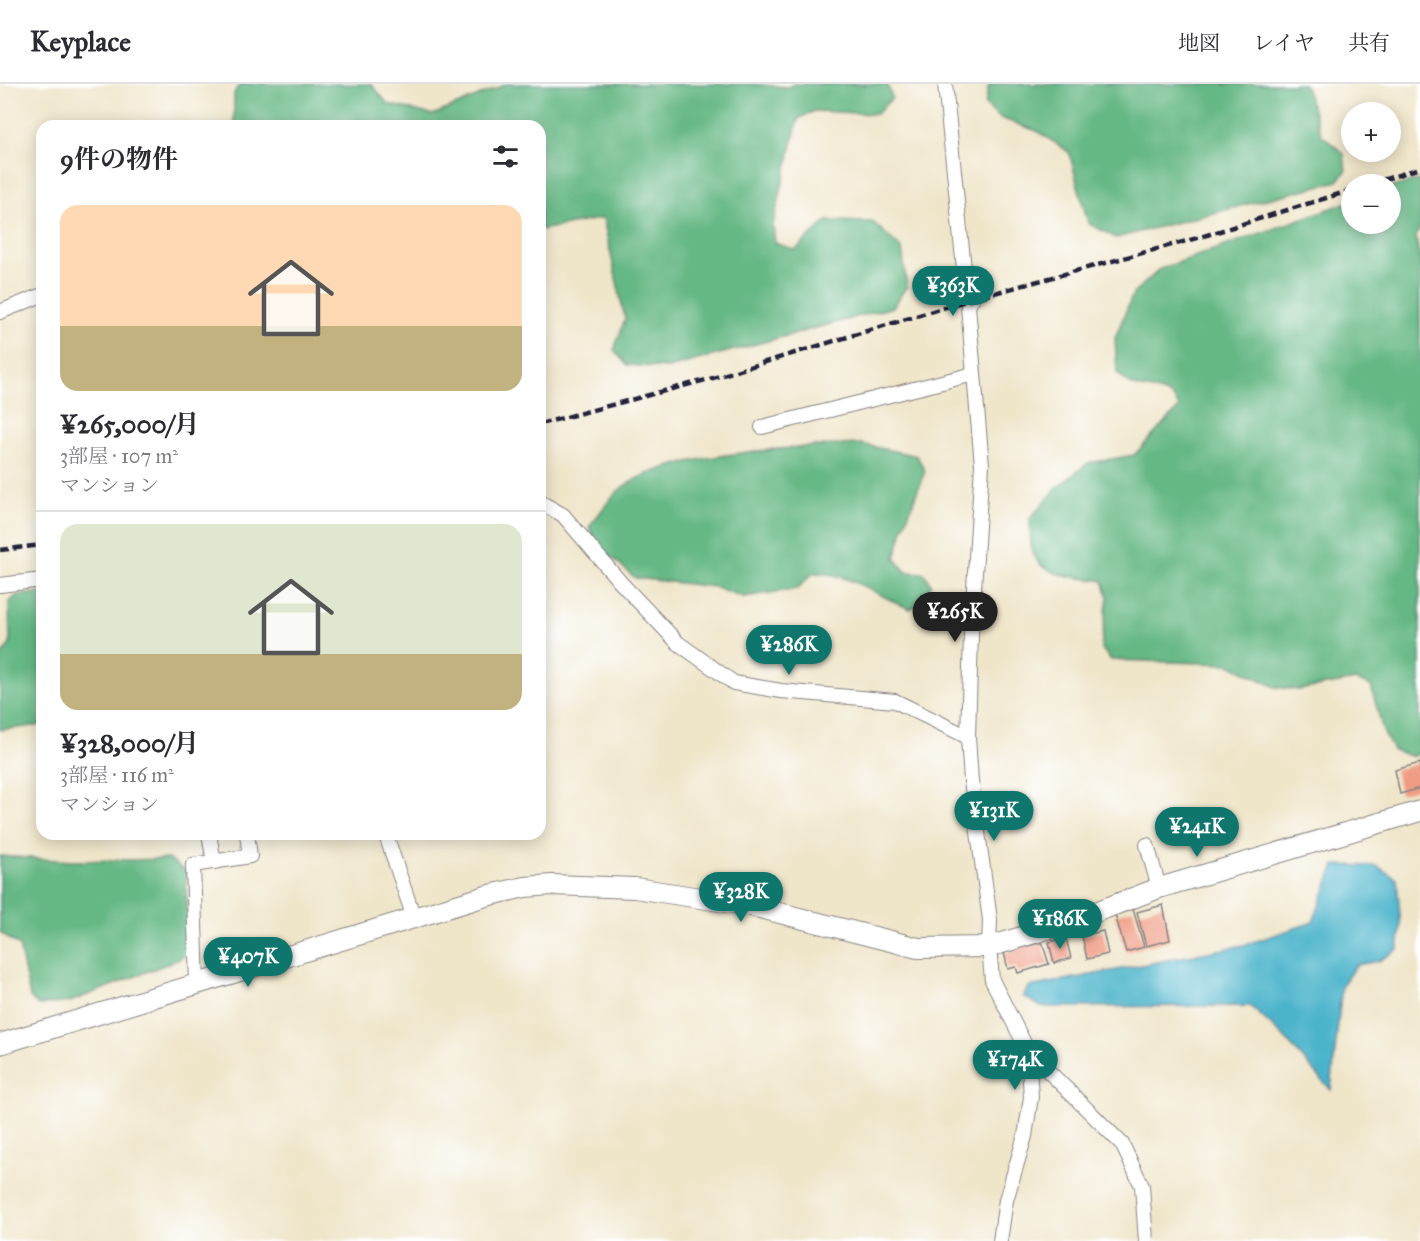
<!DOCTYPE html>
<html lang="ja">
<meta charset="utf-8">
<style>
body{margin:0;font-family:"IM FELL Great Primer","Noto Serif JP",serif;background:#f2f2f3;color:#2b2b33;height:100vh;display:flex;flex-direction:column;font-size:22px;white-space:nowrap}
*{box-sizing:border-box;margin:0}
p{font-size:20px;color:#7c7c81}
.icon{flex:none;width:33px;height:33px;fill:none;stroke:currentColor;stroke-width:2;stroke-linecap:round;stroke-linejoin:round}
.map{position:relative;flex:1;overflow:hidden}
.drawer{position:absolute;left:36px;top:36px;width:510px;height:720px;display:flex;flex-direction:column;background:#fff;border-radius:18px;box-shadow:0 3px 15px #0003}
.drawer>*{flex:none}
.tools{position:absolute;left:1341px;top:18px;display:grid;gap:12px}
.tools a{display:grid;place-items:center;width:60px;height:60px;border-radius:50%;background:#fff;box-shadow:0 3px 15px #0003;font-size:30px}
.price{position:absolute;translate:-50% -51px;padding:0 14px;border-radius:21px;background:#0f766e;color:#fff;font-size:20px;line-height:39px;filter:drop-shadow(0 2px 3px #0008)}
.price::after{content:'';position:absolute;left:50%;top:36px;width:18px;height:14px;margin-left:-9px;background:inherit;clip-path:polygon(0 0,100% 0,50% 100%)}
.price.selected{background:#222;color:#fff}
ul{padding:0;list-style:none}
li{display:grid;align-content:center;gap:12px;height:318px;padding:0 24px}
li+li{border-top:2px solid #e1e1e2}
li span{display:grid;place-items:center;height:186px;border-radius:18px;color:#555}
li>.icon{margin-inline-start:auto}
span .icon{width:108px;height:108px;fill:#fffc;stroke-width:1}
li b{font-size:26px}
h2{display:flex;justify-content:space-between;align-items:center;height:72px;padding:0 24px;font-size:26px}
header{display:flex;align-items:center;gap:36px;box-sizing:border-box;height:84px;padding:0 30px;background:#fff;border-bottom:2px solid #e1e1e2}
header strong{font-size:28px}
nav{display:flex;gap:33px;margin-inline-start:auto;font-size:21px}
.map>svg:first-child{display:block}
.forest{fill:#65b784;stroke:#446c60;stroke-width:1.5}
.water{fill:#4cb4cb;stroke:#376b83;stroke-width:1.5}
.building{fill:#f09b84}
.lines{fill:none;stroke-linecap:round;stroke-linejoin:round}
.street-casing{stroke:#888482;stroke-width:16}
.secondary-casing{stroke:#888482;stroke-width:22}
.street{stroke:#fff;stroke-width:14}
.secondary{stroke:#fff;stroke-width:20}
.rail{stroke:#22223b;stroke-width:4.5;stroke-dasharray:9 4.5;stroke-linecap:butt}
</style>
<header>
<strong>Keyplace</strong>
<nav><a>地図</a><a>レイヤ</a><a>共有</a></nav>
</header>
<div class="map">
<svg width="1420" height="1157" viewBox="0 0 1420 1157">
<rect width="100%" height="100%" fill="#fff"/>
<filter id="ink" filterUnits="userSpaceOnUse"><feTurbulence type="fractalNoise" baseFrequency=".0167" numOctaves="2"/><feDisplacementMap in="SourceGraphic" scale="12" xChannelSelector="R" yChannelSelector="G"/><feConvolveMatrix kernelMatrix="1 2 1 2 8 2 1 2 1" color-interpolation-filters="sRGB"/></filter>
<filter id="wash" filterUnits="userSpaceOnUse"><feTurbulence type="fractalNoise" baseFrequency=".008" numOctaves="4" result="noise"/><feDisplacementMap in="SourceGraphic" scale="24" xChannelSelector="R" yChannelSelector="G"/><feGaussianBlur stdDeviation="1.35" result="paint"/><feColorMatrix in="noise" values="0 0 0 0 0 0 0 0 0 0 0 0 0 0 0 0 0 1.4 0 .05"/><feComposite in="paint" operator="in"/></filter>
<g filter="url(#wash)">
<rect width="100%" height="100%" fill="#efe5c9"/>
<g class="forest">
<path d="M240,0h131l17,20 45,11 74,-31h243l37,3 7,-3h93l5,14 -16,16 -62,-3 -16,8 -25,106 2,18 20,7 32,-29 46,1 29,27 5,37 -14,21 -225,61 -41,-3 -13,-15 11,-31 -22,-101 -63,12v-104h-306v-33z"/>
<path d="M989,0h315l17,50 23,20 2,17 -8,10 -222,57 -28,-15 -19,-71 -32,-21 -37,-13 -15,-13z"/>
<path d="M1420,96v47l-4,10 4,23v494l-10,2 -17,-6 -10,-19 -12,-45 -15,-6 -58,10 -23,-3 -45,-23 -119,-4 -10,-12 7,-52 -5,-15c-22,-4 -62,-2 -71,-30 -2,-10 -2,-23 -2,-33l28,-31 30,-24 46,-8 45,-47c-6,-21 -31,-16 -47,-23 -5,-2 -10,-8 -15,-12l-2,-35 18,-44 27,-25 191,-68 1,23h38l1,-37z"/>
<path d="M861,360l56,12 8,15 -22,58 -8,29 11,14 18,1 7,11 -4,17 -17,8c-33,-13 -61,-37 -97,-36l-16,16 -54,8 -28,-10 -80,-9 -37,-33 -9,-18c10,-12 18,-26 29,-36 41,-38 187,-45 243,-47z"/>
<path d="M42,508v133l-42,5v-73l10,-13 -1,-41 7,-7z"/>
<path d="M0,772l72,5 97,-2 17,13 2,80 -9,7 -109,43 -32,3 -8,-8 -11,-51 -19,-14z"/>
</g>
<path class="water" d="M1335,781l42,1 20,13 4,49 -3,21 -19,12 -23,4 -14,20 -11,105 -49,-55 -32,-29 -209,1 -18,-11 6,-9 215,-42 69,-23z"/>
<g id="blocks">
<g class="building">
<path d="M1420,679v25l-20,6 -5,-24z"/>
<path d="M1163,821l7,35 -24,6 -9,-34z"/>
<path d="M1133,825l11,38 -18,5 -11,-37z"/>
<path d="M1103,847l5,23 -21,5 -5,-23z"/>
<path d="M1066,854l5,20 -17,5 -5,-21z"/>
<path d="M1042,858l7,22 -31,9 -2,-6 -8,2 -4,-16z"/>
</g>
</g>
</g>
<g filter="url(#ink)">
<use href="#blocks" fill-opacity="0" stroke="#888482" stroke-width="1.5"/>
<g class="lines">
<defs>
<g id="street">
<path d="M945,0l19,185 8,30 -4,7 14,159 -11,169 -3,103 3,44 19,139 -1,27 3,33 36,71 3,46 -6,39 -19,64 -6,41"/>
<path d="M0,228l42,-17"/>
<path d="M762,343l212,-53"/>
<path d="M540,418l23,13 58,68 57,60 56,40 47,8 114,10 73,36"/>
<path d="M0,501l42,-5"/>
<path d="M209,750l5,28"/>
<path d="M387,754l27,80"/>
<path d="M1147,761l12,43"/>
<path d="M197,900l-4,-119 57,-9 -3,-22"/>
<path d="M1028,967l94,93 20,42 4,55"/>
</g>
<path id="secondary" d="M0,960l486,-148 39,-9 27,-2 83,3 117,18 166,42 71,-1 75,-23 95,-36 261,-77"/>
</defs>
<use href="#street" class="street-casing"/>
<use href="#secondary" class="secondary-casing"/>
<use href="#street" class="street"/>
<use href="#secondary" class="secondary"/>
<g class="rail">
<path d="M1370,100l50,-16"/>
<path d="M540,340l173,-46 259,-79 222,-60 158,-49"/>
<path d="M0,466l42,-5"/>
</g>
</g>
</g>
</svg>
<div class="tools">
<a>+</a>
<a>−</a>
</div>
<b class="price" style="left:953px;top:233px">¥363K</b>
<b class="price selected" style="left:955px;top:559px">¥265K</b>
<b class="price" style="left:789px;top:592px">¥286K</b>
<b class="price" style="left:994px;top:758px">¥131K</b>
<b class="price" style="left:1197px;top:774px">¥241K</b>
<b class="price" style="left:741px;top:839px">¥328K</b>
<b class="price" style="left:1060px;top:866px">¥186K</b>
<b class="price" style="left:248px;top:904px">¥407K</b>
<b class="price" style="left:1015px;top:1007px">¥174K</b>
<section class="drawer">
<h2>9件の物件<svg class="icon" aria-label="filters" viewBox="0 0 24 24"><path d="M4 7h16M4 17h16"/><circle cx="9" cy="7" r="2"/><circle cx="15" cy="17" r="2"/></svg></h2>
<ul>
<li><span style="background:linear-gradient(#ffd9b3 65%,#c2b280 0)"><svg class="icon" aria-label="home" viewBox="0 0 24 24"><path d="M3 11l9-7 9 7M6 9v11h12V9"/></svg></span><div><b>¥265,000/月</b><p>3部屋 · 107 m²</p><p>マンション</p></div></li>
<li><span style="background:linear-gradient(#dfe7d0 70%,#c2b280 0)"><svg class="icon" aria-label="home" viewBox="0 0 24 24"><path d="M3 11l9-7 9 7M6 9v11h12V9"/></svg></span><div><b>¥328,000/月</b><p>3部屋 · 116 m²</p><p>マンション</p></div></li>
</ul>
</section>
</div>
